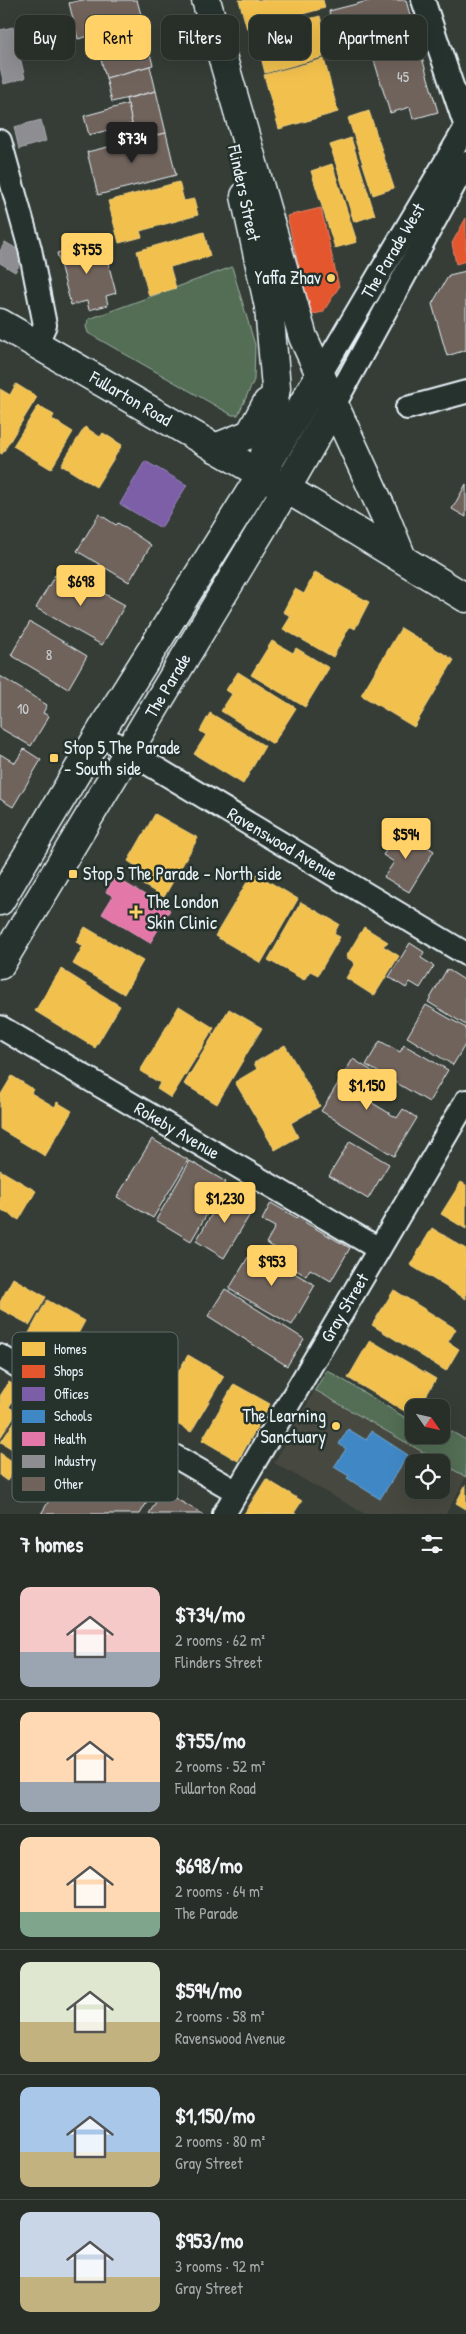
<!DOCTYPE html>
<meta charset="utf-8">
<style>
body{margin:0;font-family:"Patrick Hand",sans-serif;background:#343a34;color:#f1f3f6;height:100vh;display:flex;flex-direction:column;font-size:19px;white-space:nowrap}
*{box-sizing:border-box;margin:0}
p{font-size:16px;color:#a5a8a8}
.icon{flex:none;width:28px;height:28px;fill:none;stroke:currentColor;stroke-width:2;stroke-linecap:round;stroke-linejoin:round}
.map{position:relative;height:1514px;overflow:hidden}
.drawer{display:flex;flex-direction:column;background:#282e28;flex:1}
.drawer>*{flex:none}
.top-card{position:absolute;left:15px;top:15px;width:436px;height:45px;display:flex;gap:10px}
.needle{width:32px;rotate:124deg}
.fabs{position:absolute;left:405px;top:1399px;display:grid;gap:10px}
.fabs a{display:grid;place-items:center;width:45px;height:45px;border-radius:10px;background:#282e28;box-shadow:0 5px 20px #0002,0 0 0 1px #444a45;font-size:25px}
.price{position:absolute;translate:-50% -42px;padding:0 11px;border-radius:5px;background:#ffd166;color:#111;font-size:16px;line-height:32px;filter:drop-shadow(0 1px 2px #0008)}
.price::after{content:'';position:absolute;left:50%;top:30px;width:15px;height:11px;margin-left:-8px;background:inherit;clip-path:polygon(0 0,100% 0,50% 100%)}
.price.active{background:#222;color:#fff}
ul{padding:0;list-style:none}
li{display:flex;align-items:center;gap:15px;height:125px;padding:0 20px}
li+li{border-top:1px solid #444a45}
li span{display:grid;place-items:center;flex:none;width:140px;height:100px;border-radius:10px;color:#555}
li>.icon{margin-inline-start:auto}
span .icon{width:60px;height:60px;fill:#fffc;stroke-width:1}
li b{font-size:21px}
h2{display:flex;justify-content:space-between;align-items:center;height:60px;padding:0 20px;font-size:21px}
.chip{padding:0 18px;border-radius:10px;background:#282e28;box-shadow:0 5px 20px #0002,0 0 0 1px #444a45;font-size:18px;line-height:45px}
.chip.active{background:#ffd166;color:#111}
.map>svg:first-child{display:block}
.built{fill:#474841}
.green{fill:#536e55;stroke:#9eb0a6}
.homes{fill:#f2c14e;stroke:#efcf81}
.shops{fill:#e4572e;stroke:#e5856b}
.offices{fill:#7b5ea7;stroke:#9c8abf}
.schools{fill:#3f88c5;stroke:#72a8d4}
.health{fill:#e377a8;stroke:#e49cc0}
.industry{fill:#8d8d92;stroke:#a8abb1}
.building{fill:#70635c;stroke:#e8f1f8}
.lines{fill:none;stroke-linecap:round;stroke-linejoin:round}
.minor-casing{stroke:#e8f1f8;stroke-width:26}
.major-casing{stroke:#e8f1f8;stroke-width:31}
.minor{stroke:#26332d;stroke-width:22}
.major{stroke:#26332d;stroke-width:28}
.poi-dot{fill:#ffd166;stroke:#26332d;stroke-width:2}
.labels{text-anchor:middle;stroke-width:5;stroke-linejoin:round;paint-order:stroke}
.number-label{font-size:15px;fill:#caced1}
.street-label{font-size:18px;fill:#e8f1f8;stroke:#26332d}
.poi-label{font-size:18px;fill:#e8f1f8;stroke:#26332d;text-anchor:start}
.key{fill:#26332d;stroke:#606c6a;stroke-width:1}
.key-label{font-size:14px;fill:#e8f1f8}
</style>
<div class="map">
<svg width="466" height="1514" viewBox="0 0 466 1514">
<rect width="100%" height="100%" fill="#353d36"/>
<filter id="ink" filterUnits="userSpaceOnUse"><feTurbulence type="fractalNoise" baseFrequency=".02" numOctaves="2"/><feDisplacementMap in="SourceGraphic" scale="10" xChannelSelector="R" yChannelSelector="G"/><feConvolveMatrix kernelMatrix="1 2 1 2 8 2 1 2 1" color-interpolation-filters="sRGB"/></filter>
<g filter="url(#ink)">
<path class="built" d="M315,1390l125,72h-26v28h27v-27l25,14 -20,37h-81l-91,-51z"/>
<g class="green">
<path d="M232,267l23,78 -1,35 -16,35h-6l-144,-82 -2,-7 3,-7z"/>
<path d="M327,1370l87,53v12h19l9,5 9,-9 15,9v37l-151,-87z"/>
</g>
<g class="homes">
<path d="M239,0h84l2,8 -78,21z"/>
<path d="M320,16l10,39 -65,18 -10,-40z"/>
<path d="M324,59l14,53 -59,17 -15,-54z"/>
<path d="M369,111l25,77 -21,7 -25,-77z"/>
<path d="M351,138l24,77 -21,7 -24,-77z"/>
<path d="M332,164l25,78 -22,6 -24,-77z"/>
<path d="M179,182l5,19 10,-2 4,16 -58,16 2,6 -23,6 -11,-42z"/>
<path d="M204,232l6,24 -40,11 6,21 -27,8 -12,-45z"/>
<path d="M16,384l21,13 -35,57 -2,-1v-64l10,6z"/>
<path d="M38,406l16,9 -2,4 21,13 -22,37 -38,-23z"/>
<path d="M85,427l15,10 3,-4 19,12 -26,42 -35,-22z"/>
<path d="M315,572l54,30 -14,27 -5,-3 -17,31 -50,-28 8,-13 -8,-4 12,-23 9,5z"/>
<path d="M401,628l53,32 -40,67 -53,-32z"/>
<path d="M272,641l21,12 3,-5 33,20 -24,39 -54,-32z"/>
<path d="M238,672l58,36 -23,36 -52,-33 11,-17 -6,-4z"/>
<path d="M210,713l55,33 -22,38 -49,-30 12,-19 -6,-4z"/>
<path d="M155,814l43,24 -34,59 -33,-19 6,-11 -9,-6z"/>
<path d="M253,872l45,27 -37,64 -46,-27z"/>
<path d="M301,902l38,22 -5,10 6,3 -22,38 -8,-4 -6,9 -36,-20z"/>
<path d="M85,927l58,34 -19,33 -51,-30 10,-18 -7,-4z"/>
<path d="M364,927l24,15 -5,4 16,10 -25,40 -28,-18 9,-15 -9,-6z"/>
<path d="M61,969l59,37 -25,42 -60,-37z"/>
<path d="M179,1006l35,22 -43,70 -14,-9 3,-6 -20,-12z"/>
<path d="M229,1009l33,19 -45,76 -33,-20z"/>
<path d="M285,1045l35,61 -29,17 7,14 -23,13 -40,-68 22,-13 -3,-6z"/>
<path d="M12,1076l21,13 -2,4 24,14 2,-5 15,9 -27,45 -45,-27v-33z"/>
<path d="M0,1170l36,21 -17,29 -19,-11z"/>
<path d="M461,1182l5,3v44l-25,-15z"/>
<path d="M432,1228l34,21v50l-56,-34z"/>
<path d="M13,1278l33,19 -16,28 -30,-16v-7z"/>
<path d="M394,1290l62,39 -8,13 11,7 -13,22 -74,-46z"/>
<path d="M47,1300l38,21 -19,35 -38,-21z"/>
<path d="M370,1340l66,39 -17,29h-5l-1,8 -65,-38z"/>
<path d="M188,1355l36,21 -33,56 -36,-21z"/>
<path d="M9,1382l11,7 -11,18 8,5 -17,26v-42z"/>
<path d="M234,1384l36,20 -32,57 -36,-21z"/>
<path d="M39,1400l11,7 -30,47 -19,-12 19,-29 8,5z"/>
<path d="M0,1453l18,12 -11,16 -7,-5z"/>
<path d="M266,1479l36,22 -8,12 2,1h-52z"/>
<path d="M466,1484v25l-10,-6z"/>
</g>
<g class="shops">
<path d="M321,208l18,79 -16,25 -13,3 -23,-99z"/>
<path d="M466,218v43l-10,3 -4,-21z"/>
</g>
<path class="offices" d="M145,461l42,24 -26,43 -41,-24z"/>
<path class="schools" d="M348,1429l18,11 5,-9 37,24 -28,44 -33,-21 2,-2 -15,-9 12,-18 -7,-5z"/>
<path class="health" d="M115,877l55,33 -20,33 -48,-29 11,-18 -7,-4z"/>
<g class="industry">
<path d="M13,27l12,51 -21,6 -4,-17v-37z"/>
<path d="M41,120l5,21 -27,8 -5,-22z"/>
<path d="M5,242l21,12 -11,18 -15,-9v-12z"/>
</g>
<g class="building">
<path d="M82,0h55l6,22 -65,17 -9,-36z"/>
<path d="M372,0h34l8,31 -74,20 -11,-40z"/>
<path d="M143,26l4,17 -47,13 -4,-17z"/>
<path d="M415,34l23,78 -25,7 -3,-12 -20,6 -20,-66z"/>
<path d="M147,43l6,22 -47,13 -6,-22z"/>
<path d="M150,66l6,25 -44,11 -6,-24z"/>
<path d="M156,91l10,42 -30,7 -10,-41z"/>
<path d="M128,104l4,20 -43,11 -5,-19z"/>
<path d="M166,133l10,42 -78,20 -11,-43z"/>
<path d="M102,240l14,53 -10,3 2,9 -19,5 -2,-9 -16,4 -14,-52z"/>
<path d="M466,271v79l-19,6 -15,-52 17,-29z"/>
<path d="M466,484v33l-14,-8z"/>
<path d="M99,514l17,11 2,-2 33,22 -22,37 -52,-31z"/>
<path d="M67,573l58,32 -23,40 -66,-37 19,-33 9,4z"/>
<path d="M30,622l57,34 -19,33 -57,-34z"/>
<path d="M0,676l47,29 -4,8 6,3 -18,30 -31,-18z"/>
<path d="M24,749l17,11 -28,47 -13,-8v-45l15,9z"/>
<path d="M399,829l35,22 -25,41 -25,-15 10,-15 -11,-7z"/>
<path d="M410,943l14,9 -3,6 13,8 -14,22 -10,-6 -4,6 -17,-11z"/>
<path d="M447,969l19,12v44l-38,-23z"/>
<path d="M426,1005l40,23v15l-13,22 -46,-28z"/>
<path d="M380,1041l20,11 4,-7 44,25 -19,32 -63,-37z"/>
<path d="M353,1059l22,14 -14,23 36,22 6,-9 14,9 -23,38 -73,-45z"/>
<path d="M152,1139l36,21 -35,58 -36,-21z"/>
<path d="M350,1141l39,23 -21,35 -39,-23z"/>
<path d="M190,1161l36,21 -35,59 -35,-21z"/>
<path d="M226,1190l29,16 -31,52 -28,-17z"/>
<path d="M271,1203l79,45 -19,33 -21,-12 -4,7 -31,-19 4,-7 -13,-7 9,-16 -13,-7z"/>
<path d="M253,1249l62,36 -23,40 -63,-36z"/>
<path d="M225,1289l79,50 -17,27 -79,-50z"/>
<path d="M91,1431l72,44 -23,39h-99z"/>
<path d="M162,1491l41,23h-54z"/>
</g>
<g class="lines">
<defs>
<g id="minor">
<path d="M423,0l43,127"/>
<path d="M0,141l30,108 15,76 -9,20"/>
<path id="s1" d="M320,375l146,-248"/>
<path d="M334,405l132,-242"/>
<path d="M407,408l59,-16"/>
<path id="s2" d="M99,734l367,220"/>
<path id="s3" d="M0,1027l379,222"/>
<path d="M0,1356l237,136"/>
<path id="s4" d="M224,1514l242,-413"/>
</g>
<g id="major">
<path d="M206,0l97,337 82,179 17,42"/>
<path d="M245,196l24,111 7,81 -12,71"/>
<path id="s5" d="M0,323l307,178 159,97"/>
<path d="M215,448l35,-14 17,-31"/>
<path d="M0,901l106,-178 155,-248 59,-100"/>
<path id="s6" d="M0,965l286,-476 48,-84"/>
</g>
</defs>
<use href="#minor" class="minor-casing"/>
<use href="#major" class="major-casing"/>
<use href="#minor" class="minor"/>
<use href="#major" class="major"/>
</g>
</g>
<g class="poi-dot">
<circle cx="331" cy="278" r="5"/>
<rect x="49" y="753" width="10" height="10" rx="2.5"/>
<rect x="68" y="869" width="10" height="10" rx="2.5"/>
<path d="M133.5 904.5h5v5h5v5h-5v5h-5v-5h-5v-5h5z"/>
<circle cx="336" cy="1426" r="5"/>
</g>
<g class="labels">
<g class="number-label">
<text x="403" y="82">45</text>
<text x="49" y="660">8</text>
<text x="23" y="714">10</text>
</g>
<g class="street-label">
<text transform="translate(244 193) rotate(78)" y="6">Flinders Street</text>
<text dy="6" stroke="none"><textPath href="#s1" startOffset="144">The Parade West</textPath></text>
<text dy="6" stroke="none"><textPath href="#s5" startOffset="151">Fullarton Road</textPath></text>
<text dy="6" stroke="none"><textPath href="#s6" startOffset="326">The Parade</textPath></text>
<text dy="6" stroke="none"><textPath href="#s2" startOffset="214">Ravenswood Avenue</textPath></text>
<text dy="6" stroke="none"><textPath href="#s3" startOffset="205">Rokeby Avenue</textPath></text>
<text dy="6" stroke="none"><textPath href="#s4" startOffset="239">Gray Street</textPath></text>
</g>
<g class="poi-label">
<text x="321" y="284" text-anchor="end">Yaffa Zhav</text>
<text x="64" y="754">Stop 5 The Parade<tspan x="64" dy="21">- South side</tspan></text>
<text x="83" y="880">Stop 5 The Parade - North side</text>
<text x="147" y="908">The London<tspan x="147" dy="21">Skin Clinic</tspan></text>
<text x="326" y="1422" text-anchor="end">The Learning<tspan x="326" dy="21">Sanctuary</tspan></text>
</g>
</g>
<rect x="12" y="1332" width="166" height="170" rx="8" class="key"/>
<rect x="22" y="1342" width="23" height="14" fill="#f2c14e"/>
<rect x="22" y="1365" width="23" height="13" fill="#e4572e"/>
<rect x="22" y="1387" width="23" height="14" fill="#7b5ea7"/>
<rect x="22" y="1410" width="23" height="13" fill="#3f88c5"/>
<rect x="22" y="1432" width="23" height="14" fill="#e377a8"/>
<rect x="22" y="1455" width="23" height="13" fill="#8d8d92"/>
<rect x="22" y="1477" width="23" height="14" fill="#70635c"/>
<g class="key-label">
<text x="54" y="1354">Homes</text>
<text x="54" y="1376">Shops</text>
<text x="54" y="1399">Offices</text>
<text x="54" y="1421">Schools</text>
<text x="54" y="1444">Health</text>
<text x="54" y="1466">Industry</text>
<text x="54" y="1489">Other</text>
</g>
</svg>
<div class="fabs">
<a><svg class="needle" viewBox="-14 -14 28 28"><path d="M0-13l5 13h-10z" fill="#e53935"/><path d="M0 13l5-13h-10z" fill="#a5a8a8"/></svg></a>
<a><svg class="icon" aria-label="locate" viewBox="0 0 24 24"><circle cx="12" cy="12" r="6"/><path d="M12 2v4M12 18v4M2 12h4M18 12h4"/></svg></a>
</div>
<b class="price active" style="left:132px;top:164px">$734</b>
<b class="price" style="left:87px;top:275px">$755</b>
<b class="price" style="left:81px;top:607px">$698</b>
<b class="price" style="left:406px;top:860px">$594</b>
<b class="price" style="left:367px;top:1111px">$1,150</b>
<b class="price" style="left:225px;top:1224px">$1,230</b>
<b class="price" style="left:272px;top:1287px">$953</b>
<div class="top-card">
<a class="chip">Buy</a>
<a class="chip active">Rent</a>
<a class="chip">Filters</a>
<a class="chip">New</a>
<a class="chip">Apartment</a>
</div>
</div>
<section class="drawer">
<h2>7 homes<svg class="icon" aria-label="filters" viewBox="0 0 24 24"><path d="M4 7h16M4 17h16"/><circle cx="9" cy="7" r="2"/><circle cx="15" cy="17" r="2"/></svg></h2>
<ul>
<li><span style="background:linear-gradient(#f6c9c9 65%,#9aa5b1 0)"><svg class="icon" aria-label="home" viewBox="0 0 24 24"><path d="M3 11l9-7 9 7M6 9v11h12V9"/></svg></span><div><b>$734/mo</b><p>2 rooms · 62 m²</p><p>Flinders Street</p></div></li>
<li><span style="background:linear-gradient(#ffd9b3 70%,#9aa5b1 0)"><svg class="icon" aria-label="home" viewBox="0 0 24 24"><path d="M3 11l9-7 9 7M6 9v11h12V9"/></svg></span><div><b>$755/mo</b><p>2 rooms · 52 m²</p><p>Fullarton Road</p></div></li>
<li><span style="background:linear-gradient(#ffd9b3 75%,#7fa58c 0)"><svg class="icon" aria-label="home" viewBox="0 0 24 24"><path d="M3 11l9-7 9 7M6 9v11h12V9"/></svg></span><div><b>$698/mo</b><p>2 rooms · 64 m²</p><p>The Parade</p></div></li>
<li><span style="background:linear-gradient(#dfe7d0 60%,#c2b280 0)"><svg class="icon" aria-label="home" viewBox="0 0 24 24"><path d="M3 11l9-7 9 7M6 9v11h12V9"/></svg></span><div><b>$594/mo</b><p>2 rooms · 58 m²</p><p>Ravenswood Avenue</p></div></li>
<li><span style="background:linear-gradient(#a9c7e8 65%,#c2b280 0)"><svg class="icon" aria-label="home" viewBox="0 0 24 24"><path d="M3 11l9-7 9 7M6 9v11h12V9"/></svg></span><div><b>$1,150/mo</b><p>2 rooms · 80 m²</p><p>Gray Street</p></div></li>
<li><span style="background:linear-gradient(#c9d6e8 65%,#c2b280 0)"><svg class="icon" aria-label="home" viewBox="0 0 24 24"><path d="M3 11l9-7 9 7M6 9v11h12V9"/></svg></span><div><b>$953/mo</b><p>3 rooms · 92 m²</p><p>Gray Street</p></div></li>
</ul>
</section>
